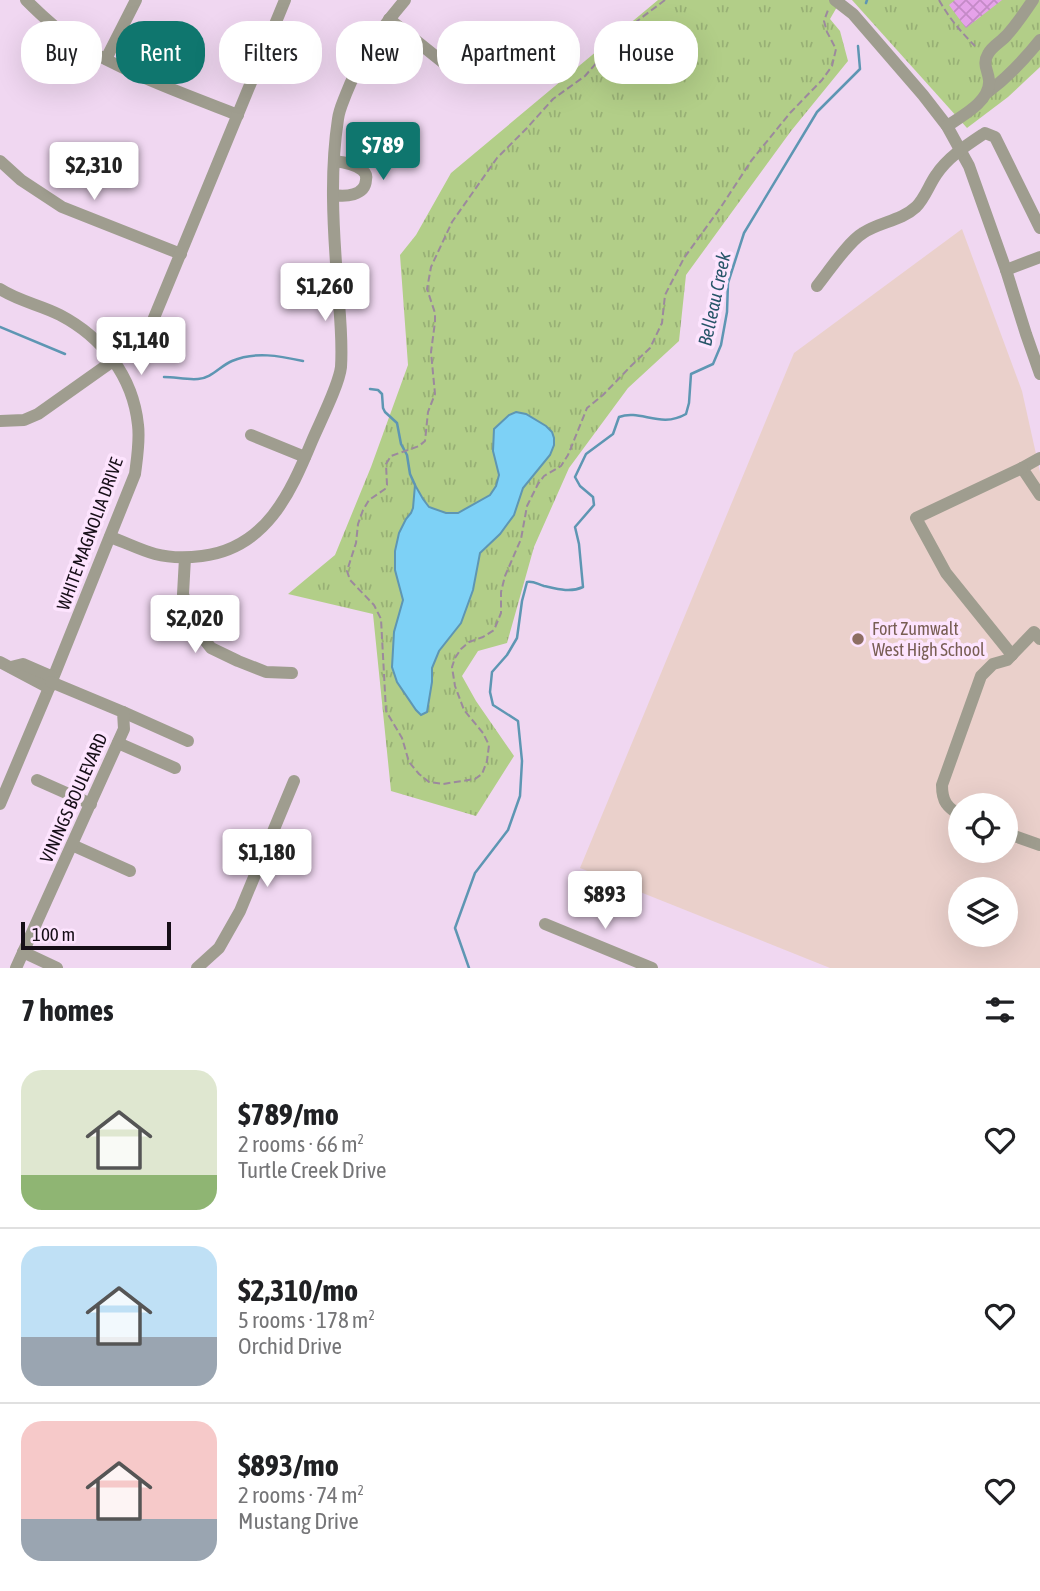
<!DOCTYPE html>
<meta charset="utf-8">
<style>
body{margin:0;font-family:"Asap Condensed",sans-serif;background:#f2f2f2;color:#202124;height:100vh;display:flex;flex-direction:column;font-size:26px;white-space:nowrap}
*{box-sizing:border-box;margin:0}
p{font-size:23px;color:#757577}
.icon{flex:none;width:38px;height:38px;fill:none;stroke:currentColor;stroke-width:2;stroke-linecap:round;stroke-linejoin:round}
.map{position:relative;height:968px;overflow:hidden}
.panel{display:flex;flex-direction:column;background:#fff;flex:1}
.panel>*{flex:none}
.guide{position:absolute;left:21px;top:21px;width:999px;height:63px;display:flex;gap:14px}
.buttons{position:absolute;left:948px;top:793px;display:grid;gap:14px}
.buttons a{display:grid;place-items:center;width:70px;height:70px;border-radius:50%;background:#fff;box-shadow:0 7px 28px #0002;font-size:35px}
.scale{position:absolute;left:21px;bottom:18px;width:150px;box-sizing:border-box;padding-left:7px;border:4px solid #160e17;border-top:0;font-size:19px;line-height:24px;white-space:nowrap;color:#160e17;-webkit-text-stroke:5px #fde4fe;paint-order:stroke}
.price{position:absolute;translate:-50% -60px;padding:0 16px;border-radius:7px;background:#fff;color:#222;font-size:23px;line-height:46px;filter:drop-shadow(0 2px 4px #0008)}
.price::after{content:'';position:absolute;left:50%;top:42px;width:21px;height:16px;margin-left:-10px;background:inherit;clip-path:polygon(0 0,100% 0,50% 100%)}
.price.active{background:#0f766e;color:#fff}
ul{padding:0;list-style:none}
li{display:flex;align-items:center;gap:21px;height:175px;padding:0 21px}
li+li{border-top:2px solid #e0e0e0}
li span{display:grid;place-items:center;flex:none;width:196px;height:140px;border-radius:21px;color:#555}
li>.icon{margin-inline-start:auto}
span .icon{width:84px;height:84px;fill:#fffc;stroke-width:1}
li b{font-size:30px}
h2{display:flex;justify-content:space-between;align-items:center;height:84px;padding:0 21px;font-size:30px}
.tag{padding:0 24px;border-radius:28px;background:#fff;box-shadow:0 7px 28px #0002;font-size:24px;line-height:63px}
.tag.active{background:#0f766e;color:#fff}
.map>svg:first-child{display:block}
.education{fill:#ead0cb;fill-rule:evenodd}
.grass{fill:url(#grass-tufts)}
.water{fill:#7dd1f6;stroke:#5e96b3;stroke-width:2}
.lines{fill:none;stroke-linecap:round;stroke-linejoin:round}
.stream{stroke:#5e96b3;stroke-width:2.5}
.building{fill:url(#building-cross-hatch)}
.path{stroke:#9c899d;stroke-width:2;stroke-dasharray:7 3.5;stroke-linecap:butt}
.minor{stroke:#9f9d8f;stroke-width:12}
.education-dot{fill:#8d6e63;stroke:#fde4fe;stroke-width:2.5}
.labels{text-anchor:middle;stroke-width:7;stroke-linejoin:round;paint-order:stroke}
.street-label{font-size:18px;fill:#160e17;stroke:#fde4fe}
.education-label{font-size:18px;fill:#785e54;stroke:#fde4fe;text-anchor:start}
.water-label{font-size:19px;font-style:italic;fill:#275569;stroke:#fde4fe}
</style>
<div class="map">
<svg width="1040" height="968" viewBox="0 0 1040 968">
<defs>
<pattern id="grass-tufts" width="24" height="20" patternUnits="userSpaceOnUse" patternTransform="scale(1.75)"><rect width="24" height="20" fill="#b2ce88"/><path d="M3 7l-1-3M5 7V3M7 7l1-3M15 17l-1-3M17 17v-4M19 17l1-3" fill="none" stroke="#98b075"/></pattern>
<pattern id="building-cross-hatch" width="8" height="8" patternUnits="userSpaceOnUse" patternTransform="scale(1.75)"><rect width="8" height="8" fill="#e5a2e9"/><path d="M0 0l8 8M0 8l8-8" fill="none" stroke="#c48ac7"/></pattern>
</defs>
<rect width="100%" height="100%" fill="#f0d7f1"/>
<path class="education" d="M962,229l60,162 18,81v496h-210l-250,-100 214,-515zM961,805h45v45h-45zM961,889h45v45h-45z"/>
<g class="grass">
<path d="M658,0h183l-11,19 10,12 8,30 -57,70 -105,144 -7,66 -51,47 -59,80 -35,79 -27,96 -29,8 -16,25 14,25 38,55 -38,60 -85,-25 -18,-177 -85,-20 47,-39 36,-88 37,-102 -8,-110 16,-20 35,-62z"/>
<path d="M852,0h188v67l-32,30 -41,31z"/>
</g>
<path class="water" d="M516,412l10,2 20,12 6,6 2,6v7l-4,10 -27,33 -9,27 -14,19 -20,19 -7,37 -12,33 -22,28 -7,17v14l-5,30 -6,3 -5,-5 -19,-28 -5,-15 2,-35 9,-32 -8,-30v-19l4,-18 7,-14 5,-6 2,-5 2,-23 8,14 6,8 17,6h12l32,-18 6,-9 3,-11 -6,-24 1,-22 15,-14z"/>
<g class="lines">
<g class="stream">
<path d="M866,3l1,-3"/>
<path d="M0,327l65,27"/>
<path d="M164,377c11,0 23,3 34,2 14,-1 22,-13 34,-18 23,-10 48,-5 71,0"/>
<path d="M370,389l8,1 4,4 1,14 2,4 12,11 4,21 6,11 3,19 5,11"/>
<path d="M469,968l-14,-40 20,-55 33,-43 12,-34 2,-35 -4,-40 -25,-16 -3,-13 2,-20 15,-17 10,-17 5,-37 5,-19c7,-1 10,2 17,4 13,3 26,7 39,1l-4,-43 -4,-17 19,-22 -1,-8 -13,-11 -5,-9 11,-23 27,-20 6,-17c22,-8 41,12 67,-3l3,-11 2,-29 22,-10 8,-19 6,-33 1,-29 16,-50 73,-121 43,-43 -2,-23"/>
</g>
</g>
<path class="building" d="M955,0h47l-36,28 -17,-23z"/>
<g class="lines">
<g class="path">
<path d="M665,0l-41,31 -39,45 -32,23 -26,29 -30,30 -45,64 -21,45 -4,22 8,24v9l-4,30 4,42 -7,18 -3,29 -6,5 -28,10 -5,8 1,21 -2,4 -16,11 -6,10 -5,14 -2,19 -9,28 3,9 24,25 7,14 5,92 16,27 7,24 10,12 10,8 14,2 32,-5 7,-5 5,-13 2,-16 -6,-12 -19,-23 -9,-24 -3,-19 3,-9 6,-9 8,-7 14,-5 11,-7 7,-17v-21l4,-16 16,-37 6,-33 11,-22 6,-8 17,-10 7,-11 19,-47 16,-13 28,-29 19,-18 12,-25 3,-28 19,-37 37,-51 30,-46 39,-48 32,-33 10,-14 4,-17 -9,-17 -3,-11 4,-11"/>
<path d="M939,0c10,18 22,32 36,46"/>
</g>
<g class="minor">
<path d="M26,0c15,15 31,30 49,42 50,31 109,52 163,73"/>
<path d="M835,0l18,14 70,81 24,31 22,40 37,104 20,64 14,40"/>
<path d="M389,19l66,53"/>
<path d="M106,59l30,-59"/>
<path d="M988,92c20,-15 36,-32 52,-52"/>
<path d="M947,126c15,-10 44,-25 42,-46 -1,-10 -7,-16 -1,-26 4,-8 13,-12 19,-19 10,-11 18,-23 26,-35"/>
<path d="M0,161l21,19 41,27 119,47"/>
<path d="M333,195c12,2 32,1 33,-15 1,-4 0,-7 -4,-10 -7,-6 -19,-8 -28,-9"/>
<path d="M1006,270l34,-13"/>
<path d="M817,286c12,-15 31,-44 46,-53 16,-11 38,-12 53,-26 9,-9 13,-22 20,-32 12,-18 31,-30 49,-42l10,4 45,91"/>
<path d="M0,289c18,12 41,16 60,26 42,22 73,61 78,110 2,16 -1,33 -3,49l-86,214 -49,116"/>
<path d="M0,421l24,-1 14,-6 96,-68 9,-8 6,-8 136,-330"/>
<path d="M251,435l54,22"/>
<path d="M1040,458l-18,10 18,27"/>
<path d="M110,537c15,5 30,13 45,17 15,4 31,4 47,2 64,-8 88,-62 110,-115 8,-19 27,-56 29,-74 2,-32 -2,-59 -4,-90 -4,-53 -7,-106 1,-158 1,-9 5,-17 8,-25 14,-36 35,-66 59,-94"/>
<path d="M185,558l-2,36 9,30 19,24 27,13 28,11 26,1"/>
<path d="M1012,655l-66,-82 -30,-55 106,-50"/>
<path d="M0,662l49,26"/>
<path d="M11,667l12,-3 30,13"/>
<path d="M123,712l65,29"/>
<path d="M118,743l57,25"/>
<path d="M37,780l54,24"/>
<path d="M961,816c-14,-9 -19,-14 -19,-31l39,-109 12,-12 14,-4 27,-28 6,7"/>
<path d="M1006,833l34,12"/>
<path d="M72,845l58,26"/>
<path d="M545,924l107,44"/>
<path d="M23,952l34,16"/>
<path d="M16,968l108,-239 -1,-17 -72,-30"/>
<path d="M197,968l22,-20 21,-37 54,-130"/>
</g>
</g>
<circle class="education-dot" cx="858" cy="639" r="7"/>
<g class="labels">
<g class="street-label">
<text transform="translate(90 534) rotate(-70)" y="6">WHITE MAGNOLIA DRIVE</text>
<text transform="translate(74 798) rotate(-66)" y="6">VININGS BOULEVARD</text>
</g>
<g class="education-label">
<text x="872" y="635">Fort Zumwalt<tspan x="872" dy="21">West High School</tspan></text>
</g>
<g class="water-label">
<text transform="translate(714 299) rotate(-78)" y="7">Belleau Creek</text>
</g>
</g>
</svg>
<div class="buttons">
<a><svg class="icon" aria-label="locate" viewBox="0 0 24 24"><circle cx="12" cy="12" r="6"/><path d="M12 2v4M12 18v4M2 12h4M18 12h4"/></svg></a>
<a><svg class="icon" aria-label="layers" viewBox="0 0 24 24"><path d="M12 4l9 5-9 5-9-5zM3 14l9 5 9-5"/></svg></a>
</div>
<div class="scale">100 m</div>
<b class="price active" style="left:383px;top:182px">$789</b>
<b class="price" style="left:94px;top:202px">$2,310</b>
<b class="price" style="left:325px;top:323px">$1,260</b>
<b class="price" style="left:141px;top:377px">$1,140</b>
<b class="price" style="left:195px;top:655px">$2,020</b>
<b class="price" style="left:267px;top:889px">$1,180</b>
<b class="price" style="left:605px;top:931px">$893</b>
<div class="guide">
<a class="tag">Buy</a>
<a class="tag active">Rent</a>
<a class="tag">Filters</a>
<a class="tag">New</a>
<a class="tag">Apartment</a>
<a class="tag">House</a>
</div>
</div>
<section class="panel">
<h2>7 homes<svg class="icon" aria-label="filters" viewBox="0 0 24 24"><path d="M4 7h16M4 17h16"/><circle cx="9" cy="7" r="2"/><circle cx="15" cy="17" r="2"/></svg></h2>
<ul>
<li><span style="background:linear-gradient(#dfe7d0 75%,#8fb573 0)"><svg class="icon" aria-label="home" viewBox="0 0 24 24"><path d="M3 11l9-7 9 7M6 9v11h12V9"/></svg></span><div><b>$789/mo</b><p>2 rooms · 66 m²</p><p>Turtle Creek Drive</p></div><svg class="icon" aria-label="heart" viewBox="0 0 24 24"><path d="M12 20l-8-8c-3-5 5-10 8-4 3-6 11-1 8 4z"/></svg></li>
<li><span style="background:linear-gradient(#bfe0f5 65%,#9aa5b1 0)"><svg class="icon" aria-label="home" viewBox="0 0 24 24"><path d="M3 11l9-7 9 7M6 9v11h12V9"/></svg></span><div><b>$2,310/mo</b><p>5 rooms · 178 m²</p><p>Orchid Drive</p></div><svg class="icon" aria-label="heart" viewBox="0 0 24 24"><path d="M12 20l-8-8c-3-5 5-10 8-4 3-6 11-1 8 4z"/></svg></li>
<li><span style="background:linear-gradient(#f6c9c9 70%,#9aa5b1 0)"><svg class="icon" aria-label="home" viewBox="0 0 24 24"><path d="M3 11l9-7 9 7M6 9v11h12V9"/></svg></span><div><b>$893/mo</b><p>2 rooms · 74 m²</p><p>Mustang Drive</p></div><svg class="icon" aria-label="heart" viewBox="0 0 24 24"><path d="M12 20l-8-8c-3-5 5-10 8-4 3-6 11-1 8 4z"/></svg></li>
</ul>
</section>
